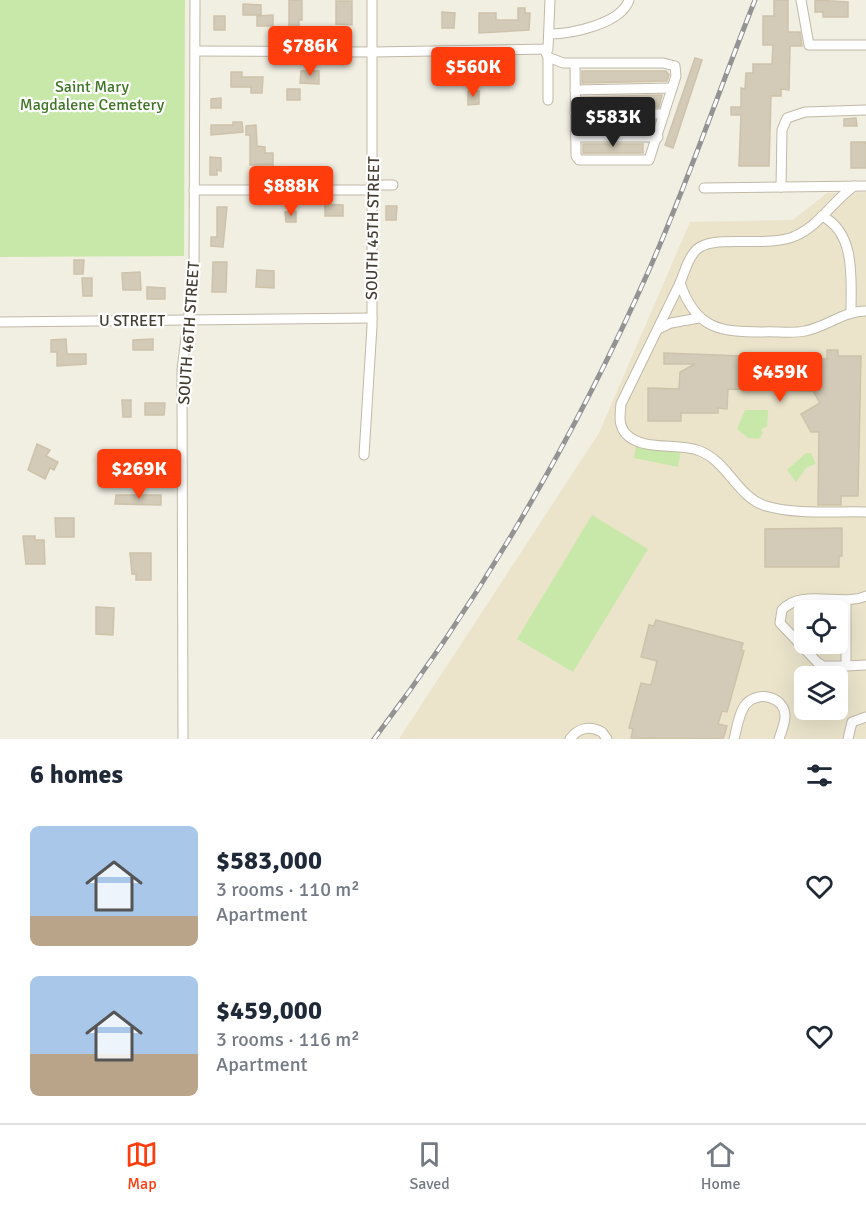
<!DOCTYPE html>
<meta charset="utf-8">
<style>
body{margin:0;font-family:Signika,sans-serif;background:#f2f2f3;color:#1f2937;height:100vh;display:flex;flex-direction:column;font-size:22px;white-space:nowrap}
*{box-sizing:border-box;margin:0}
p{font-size:20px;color:#747a83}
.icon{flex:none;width:33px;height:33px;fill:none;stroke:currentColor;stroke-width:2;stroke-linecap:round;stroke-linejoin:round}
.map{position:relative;height:739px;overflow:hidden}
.drawer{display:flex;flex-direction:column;background:#fff;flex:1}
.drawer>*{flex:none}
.buttons{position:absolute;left:794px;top:600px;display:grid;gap:12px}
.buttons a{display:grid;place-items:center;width:54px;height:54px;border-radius:9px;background:#fff;box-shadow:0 6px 24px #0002;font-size:30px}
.price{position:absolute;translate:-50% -51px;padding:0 14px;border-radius:6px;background:#ff3c0b;color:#fff;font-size:20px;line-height:39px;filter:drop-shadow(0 2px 3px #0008)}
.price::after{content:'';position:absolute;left:50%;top:36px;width:18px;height:14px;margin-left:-9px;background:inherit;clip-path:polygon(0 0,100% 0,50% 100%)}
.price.current{background:#222;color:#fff}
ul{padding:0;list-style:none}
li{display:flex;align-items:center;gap:18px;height:150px;padding:0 30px}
li span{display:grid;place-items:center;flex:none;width:168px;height:120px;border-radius:9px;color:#555}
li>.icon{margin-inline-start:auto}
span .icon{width:72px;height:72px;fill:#fffc;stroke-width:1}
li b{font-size:26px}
h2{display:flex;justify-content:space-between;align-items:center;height:72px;padding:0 30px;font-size:26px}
.menu{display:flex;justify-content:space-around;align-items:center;height:84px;border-top:2px solid #e0e1e3;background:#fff;font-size:16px;color:#747a83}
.menu a{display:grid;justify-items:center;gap:3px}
.menu .current{color:#ff3c0b}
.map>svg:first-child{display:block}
.education{fill:#ebe4cb;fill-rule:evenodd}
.green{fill:#c8e8a9}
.building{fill:#d3cab7;stroke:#cec2aa;stroke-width:1.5}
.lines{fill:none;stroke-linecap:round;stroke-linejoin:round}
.minor-casing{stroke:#c0b9a7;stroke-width:11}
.minor{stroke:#fff;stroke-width:9}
.rail-casing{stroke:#939393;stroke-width:5}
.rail{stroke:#fff;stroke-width:3;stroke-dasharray:9;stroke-linecap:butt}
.labels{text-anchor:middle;stroke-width:4.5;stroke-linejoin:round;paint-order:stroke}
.park-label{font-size:16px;fill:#3f7525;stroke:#fff}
.street-label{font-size:16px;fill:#433d32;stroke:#fff}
</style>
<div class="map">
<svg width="866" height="739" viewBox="0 0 866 739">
<rect width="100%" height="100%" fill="#f1eee2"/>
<path class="education" d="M866,192v547h-467l200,-306 91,-211 103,-2 34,-27zM804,610h33v34h-33zM804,676h33v34h-33z"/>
<g class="green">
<path d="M0,0h185l-1,256 -184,1z"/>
<path d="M745,410h23l-1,17 -6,2 2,4 -4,6 -11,-1 -11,-9z"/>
<path d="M636,444l45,6 -3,17 -44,-9z"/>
<path d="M806,453h5l5,11 -9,3 -11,15 -9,-12z"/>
<path d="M592,515l56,34 -75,123 -56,-33z"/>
</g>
<g class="building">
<path d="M289,0h13v20h-3v13h-10z"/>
<path d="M774,0h14v32h12l2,14h-12l-1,44 -8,-1v7h-10l-2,70h-30l2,-51h-10v-8h10v-19l4,1 1,-16h7v-9h19l1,-19h-10v-29h11z"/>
<path d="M815,0l33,2v15h-25v-5h-8z"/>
<path d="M336,1h16v24l-16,-1z"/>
<path d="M243,4l18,1v10h-18z"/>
<path d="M518,8h7v5h5l-1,17 -50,3v-20h17v7h22z"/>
<path d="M442,12l13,1 -1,15h-12z"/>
<path d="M273,15v11h-16v-10z"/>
<rect x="214" y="16" width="11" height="14"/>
<path d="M695,58l7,2 -29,88 -8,-3z"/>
<path d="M452,65l18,1v16h-18z"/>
<path d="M301,71h18v13l-19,-1z"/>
<path d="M582,71h84l3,4 -2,6 -85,2z"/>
<path d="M231,72h11v5h21l-1,16h-11v-6h-20z"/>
<rect x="287" y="89" width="13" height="11"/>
<path d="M468,91h11v13l-11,1z"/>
<path d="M662,95l-3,12 -77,-1v-9z"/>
<path d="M221,98v10h-10v-9z"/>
<path d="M856,118l1,8h-13v-7z"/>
<path d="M582,120l73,1 -4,9h-69z"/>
<path d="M233,122h9l1,10 -32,3v-10h22z"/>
<path d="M256,125l1,21 8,1v6h8v12h-23v-30h-4v-9z"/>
<rect x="851" y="142" width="15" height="26"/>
<rect x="583" y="144" width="60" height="9"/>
<path d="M210,157l11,1v13l-4,-1v5h-7z"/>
<path d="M325,204l18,1v11h-18z"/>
<path d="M386,206h11l-1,14h-10z"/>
<path d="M217,207h10l-4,40 -12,-1v-9h6z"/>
<path d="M296,211v11h-10l-1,-10z"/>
<path d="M74,260h10l-1,14h-9z"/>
<path d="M213,262h14l-1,30h-14z"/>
<path d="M257,270l17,1v17l-18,-1z"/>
<path d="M140,272l1,18h-18l-1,-17z"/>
<path d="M82,278h10v18h-9z"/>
<path d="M147,287l18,1v11h-18z"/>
<path d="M66,339l1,15h19v10l-29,2v-14h-6v-12z"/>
<path d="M153,339v11h-20v-10z"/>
<path d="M827,350h11v6h23l-3,140h-17v9h-23l1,-73h-8l-10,-18 19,-11 -7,-12 -85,-2 -1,20 -9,-1v5h-37v8h-33v-33l31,1 1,-17 15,-8h-31v-11l163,6z"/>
<path d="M122,400h9v17h-8z"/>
<path d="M145,403h20l-1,12h-19z"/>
<path d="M37,444l13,6 -4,6 12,6 -4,8 -4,-2 -5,11 -17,-9z"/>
<rect x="143" y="454" width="18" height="10"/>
<path d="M116,495h45v10l-46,-1z"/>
<path d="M55,518h19v19h-18z"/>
<path d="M842,528v28h-3v11h-74v-38z"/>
<path d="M23,536h12v4h9l1,24h-19z"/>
<path d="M130,553h21v27h-15v-6h-4z"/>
<path d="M96,607l18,1 -1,27 -17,-1z"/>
<path d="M656,620l87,23 -2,7 3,1 -17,61 -5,-1 -4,13 9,2 -4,13 -92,-1 2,-9 -4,-1 12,-45 10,2 6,-24 -16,-4 8,-32 5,1z"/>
</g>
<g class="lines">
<defs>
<g id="minor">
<path d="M801,0l8,45h57"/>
<path d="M549,34c22,0 72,-10 80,-34"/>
<path d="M544,49l4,8 15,6h100l12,3 1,10 -27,84h-70l-3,-4 -1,-93"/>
<path d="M195,51l177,1 176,-3 2,-49"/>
<path d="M548,57v43"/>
<path d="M575,90l97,-2"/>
<path d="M575,113l89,1"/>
<path d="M576,137h82"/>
<path d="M373,185h20"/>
<path d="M854,186c-21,15 -35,40 -59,50 -27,12 -75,-1 -95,11 -11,7 -15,24 -20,36 16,46 39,49 83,49 13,-1 29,2 42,-1 22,-4 38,-20 61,-20"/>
<path d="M781,187l1,-57 5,-12 18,-6 61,-2"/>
<path d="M704,188l162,-2"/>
<path d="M194,190h179"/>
<path d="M822,216c34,17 29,63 29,95"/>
<path d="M680,283l-59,121c-1,11 -3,21 5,30 18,18 51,8 74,17 28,11 38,47 66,55 32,9 67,5 100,6"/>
<path d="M0,322l372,-4"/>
<path d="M658,329l13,-6 28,-5"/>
<path d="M364,455l8,-129v-326"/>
<path d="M846,601v65h-23l-6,-4 -37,-39 2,-13c20,-22 59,-3 84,-14"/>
<path d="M846,666l20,-1"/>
<path d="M183,739l-1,-369 12,-96 1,-274"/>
<path d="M570,739c8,-11 19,-14 32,-7l5,7"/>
<path d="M734,739c3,-11 5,-27 12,-35 12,-14 39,-7 39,12 0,8 -4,16 -6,23"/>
<path d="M848,739l4,-17 14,-5"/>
</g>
</defs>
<use href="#minor" class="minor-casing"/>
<use href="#minor" class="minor"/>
<defs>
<path id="rail" d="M374,739c110,-145 201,-303 275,-469 39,-88 70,-180 106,-270"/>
</defs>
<use href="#rail" class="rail-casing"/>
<use href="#rail" class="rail"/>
</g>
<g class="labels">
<g class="park-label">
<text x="92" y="92">Saint Mary<tspan x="92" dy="18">Magdalene Cemetery</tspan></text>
</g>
<g class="street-label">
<text transform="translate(372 228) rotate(-89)" y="6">SOUTH 45TH STREET</text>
<text x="132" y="326">U STREET</text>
<text transform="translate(188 333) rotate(-86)" y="6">SOUTH 46TH STREET</text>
</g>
</g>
</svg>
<div class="buttons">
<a><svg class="icon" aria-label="locate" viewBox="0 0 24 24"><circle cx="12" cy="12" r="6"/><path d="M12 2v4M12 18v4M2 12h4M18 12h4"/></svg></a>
<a><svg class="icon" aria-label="layers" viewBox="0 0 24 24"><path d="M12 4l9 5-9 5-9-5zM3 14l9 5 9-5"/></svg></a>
</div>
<b class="price" style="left:310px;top:77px">$786K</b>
<b class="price" style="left:473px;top:98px">$560K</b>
<b class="price current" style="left:613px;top:148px">$583K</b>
<b class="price" style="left:291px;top:217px">$888K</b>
<b class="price" style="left:780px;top:403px">$459K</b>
<b class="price" style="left:139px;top:500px">$269K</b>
</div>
<section class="drawer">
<h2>6 homes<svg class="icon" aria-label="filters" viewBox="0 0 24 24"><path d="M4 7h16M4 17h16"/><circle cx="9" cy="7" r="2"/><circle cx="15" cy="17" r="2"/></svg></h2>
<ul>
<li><span style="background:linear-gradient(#a9c7e8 75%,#b9a48a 0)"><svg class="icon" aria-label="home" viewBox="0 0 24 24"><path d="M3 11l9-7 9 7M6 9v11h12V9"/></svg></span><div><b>$583,000</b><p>3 rooms · 110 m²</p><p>Apartment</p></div><svg class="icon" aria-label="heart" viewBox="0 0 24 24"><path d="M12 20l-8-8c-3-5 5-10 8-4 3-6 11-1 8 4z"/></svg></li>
<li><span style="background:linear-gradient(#a9c7e8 65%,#b9a48a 0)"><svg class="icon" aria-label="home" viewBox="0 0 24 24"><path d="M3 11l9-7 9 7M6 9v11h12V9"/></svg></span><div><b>$459,000</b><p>3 rooms · 116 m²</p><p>Apartment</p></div><svg class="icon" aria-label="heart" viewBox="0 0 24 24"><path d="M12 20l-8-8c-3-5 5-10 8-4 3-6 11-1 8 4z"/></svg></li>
</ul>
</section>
<nav class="menu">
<a class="current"><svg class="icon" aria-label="map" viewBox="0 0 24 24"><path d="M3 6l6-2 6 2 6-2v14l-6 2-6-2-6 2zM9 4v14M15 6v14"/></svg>Map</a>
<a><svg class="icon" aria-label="saved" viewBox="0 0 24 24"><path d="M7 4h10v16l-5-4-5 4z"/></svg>Saved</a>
<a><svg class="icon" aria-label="home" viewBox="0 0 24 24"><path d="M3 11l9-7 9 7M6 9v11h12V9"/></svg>Home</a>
</nav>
